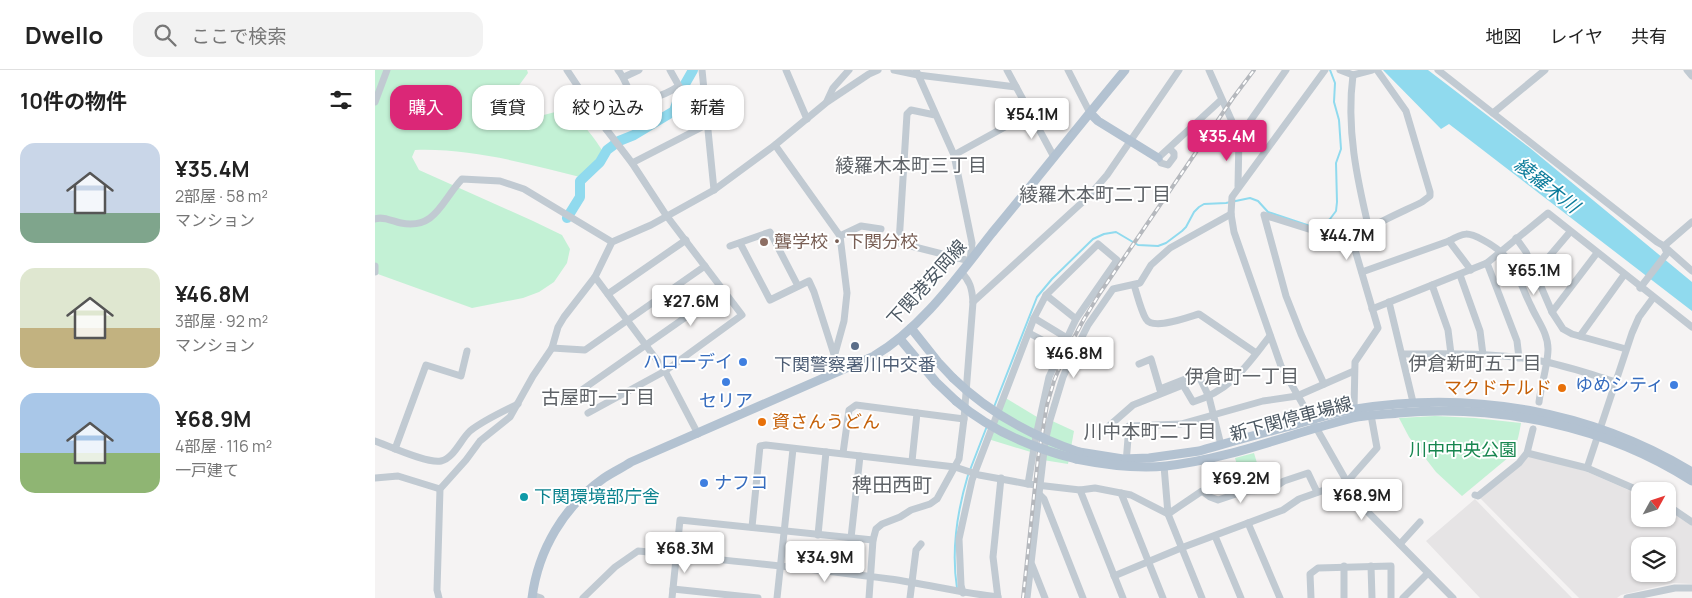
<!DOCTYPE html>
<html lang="ja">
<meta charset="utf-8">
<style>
body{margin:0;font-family:Manrope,"Noto Sans JP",sans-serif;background:#f2f2f2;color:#222;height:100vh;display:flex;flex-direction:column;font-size:19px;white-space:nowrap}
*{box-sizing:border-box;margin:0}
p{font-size:16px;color:#767676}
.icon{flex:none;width:28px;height:28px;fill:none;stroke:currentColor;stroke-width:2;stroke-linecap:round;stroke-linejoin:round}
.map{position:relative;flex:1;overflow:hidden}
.panel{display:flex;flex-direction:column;background:#fff;width:375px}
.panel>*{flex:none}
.guide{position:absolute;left:15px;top:15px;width:475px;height:45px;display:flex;gap:10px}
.needle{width:32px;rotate:50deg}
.tools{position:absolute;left:1256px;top:412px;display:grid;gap:10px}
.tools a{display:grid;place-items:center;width:45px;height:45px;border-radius:10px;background:#fff;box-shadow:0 1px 4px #0004;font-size:25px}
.price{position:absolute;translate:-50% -42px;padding:0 11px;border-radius:5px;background:#fff;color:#222;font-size:16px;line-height:32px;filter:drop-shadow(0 1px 2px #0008)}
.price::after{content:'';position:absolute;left:50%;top:30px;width:15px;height:11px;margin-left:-8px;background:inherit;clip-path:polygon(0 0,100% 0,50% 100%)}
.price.current{background:#db2777;color:#fff}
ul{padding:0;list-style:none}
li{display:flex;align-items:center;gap:15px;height:125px;padding:0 20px}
li span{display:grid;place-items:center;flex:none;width:140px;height:100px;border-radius:15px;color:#555}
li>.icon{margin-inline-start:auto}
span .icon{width:60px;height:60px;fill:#fffc;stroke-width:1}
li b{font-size:21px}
h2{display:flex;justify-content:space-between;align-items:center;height:60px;padding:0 20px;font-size:21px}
.pill{padding:0 18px;border-radius:15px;background:#fff;box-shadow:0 1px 4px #0004;font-size:18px;line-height:45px}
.pill.current{background:#db2777;color:#fff}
header{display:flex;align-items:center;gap:30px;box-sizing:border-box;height:70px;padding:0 25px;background:#fff;border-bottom:1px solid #e0e0e0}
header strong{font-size:24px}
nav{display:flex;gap:28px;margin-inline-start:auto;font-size:18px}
.search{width:350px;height:45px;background:#f2f2f2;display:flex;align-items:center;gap:12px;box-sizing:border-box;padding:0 18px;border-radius:15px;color:#767676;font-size:19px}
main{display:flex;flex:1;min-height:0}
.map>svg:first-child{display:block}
.education{fill:#e6e4e5;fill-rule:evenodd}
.green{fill:#c3f1d5}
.water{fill:#90daee}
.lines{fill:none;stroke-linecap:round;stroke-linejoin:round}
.stream{stroke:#90daee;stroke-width:2}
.river{stroke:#90daee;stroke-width:10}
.minor{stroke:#c1cad2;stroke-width:7}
.major{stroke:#b3c2d1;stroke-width:9}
.rail-casing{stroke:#b5b8bd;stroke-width:4}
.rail{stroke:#fff;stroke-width:2;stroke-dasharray:5.5;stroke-linecap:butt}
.major-bridge{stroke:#b3c2d1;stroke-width:9}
.education-dot{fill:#8d6e63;stroke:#fff;stroke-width:2}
.service-dot{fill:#5c6f8a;stroke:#fff;stroke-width:2}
.shop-dot{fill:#3f7fe0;stroke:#fff;stroke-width:2}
.food-dot{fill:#e8710a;stroke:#fff;stroke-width:2}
.culture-dot{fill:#0f9aa8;stroke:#fff;stroke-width:2}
.labels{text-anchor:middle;stroke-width:4;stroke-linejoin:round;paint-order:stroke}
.education-label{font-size:18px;fill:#785e54;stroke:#fff;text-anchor:start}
.street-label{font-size:18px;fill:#4a5661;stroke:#fff}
.shop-label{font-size:18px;fill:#366cbe;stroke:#fff;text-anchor:end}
.service-label{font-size:18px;fill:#4e5e75;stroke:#fff}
.food-label{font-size:18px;fill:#c56008;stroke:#fff;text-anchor:end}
.park-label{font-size:18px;fill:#17864f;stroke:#fff}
.culture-label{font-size:18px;fill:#0d838f;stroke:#fff;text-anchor:start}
.neighbourhood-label{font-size:19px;fill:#5f6368;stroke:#fff}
.water-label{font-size:19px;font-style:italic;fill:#0c7c9b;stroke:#fff}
.quarter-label{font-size:20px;fill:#5f6368;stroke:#fff}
</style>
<header>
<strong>Dwello</strong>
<div class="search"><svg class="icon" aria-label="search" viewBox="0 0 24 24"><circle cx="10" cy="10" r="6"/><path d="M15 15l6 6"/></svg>ここで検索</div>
<nav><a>地図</a><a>レイヤ</a><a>共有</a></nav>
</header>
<main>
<section class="panel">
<h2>10件の物件<svg class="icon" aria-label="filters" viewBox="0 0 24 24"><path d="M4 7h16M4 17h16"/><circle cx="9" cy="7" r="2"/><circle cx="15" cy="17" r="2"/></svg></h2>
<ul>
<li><span style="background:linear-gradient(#c9d6e8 70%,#7fa58c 0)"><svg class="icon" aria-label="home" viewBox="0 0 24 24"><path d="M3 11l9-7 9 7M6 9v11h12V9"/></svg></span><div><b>¥35.4M</b><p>2部屋 · 58 m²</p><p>マンション</p></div></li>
<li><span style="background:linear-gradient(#dfe7d0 60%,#c2b280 0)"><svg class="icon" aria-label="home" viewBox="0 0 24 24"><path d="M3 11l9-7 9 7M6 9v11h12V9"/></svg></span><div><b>¥46.8M</b><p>3部屋 · 92 m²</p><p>マンション</p></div></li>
<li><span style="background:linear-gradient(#a9c7e8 60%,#8fb573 0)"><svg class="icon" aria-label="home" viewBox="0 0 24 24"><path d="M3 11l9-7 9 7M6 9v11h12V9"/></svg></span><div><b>¥68.9M</b><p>4部屋 · 116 m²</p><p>一戸建て</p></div></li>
</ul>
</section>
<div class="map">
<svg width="1317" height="528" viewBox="0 0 1317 528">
<rect width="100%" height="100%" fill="#f5f3f3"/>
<g class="education">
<path d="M1152,385l58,16 55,24v24h27l1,-9 24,16v58l-19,-1 -52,12 -4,3h-38l-100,-101zM1265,476h27v28h-27z"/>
<path d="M1100,429l30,31 67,68h-92l-54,-57z"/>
</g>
<g class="green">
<path d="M0,0h152l1,3 -16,22 20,23 31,-8c19,10 31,27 42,45l-4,8 -13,16c-57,-14 -114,-31 -173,-29l-3,7 7,13 114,51 29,14 8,14 -3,14 -13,19 -15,10 -16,6 -51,10 -97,-35z"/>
<path d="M629,327l33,20 -3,36 -46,-14z"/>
<path d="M1060,346l40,2 46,5c-2,12 -4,23 -12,34l-47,39 -26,-24 -27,-35 -10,-19z"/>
<path d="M675,350l24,11 -6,33 -25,-4z"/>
<path d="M879,383l11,37 -20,1 -10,-33z"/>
</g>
<path class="water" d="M1008,0h45l102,78 162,134v29l-243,-187 -8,5z"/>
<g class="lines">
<g class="stream">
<path d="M619,337l43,-110 15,-18 41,-40 11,-5 12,-2 22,13 20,1 8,-3 16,-12 4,-4 8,-15 5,-5 5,-3 22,-1 24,-5 8,3 10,11 42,14 11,-1 9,-6 6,-8 1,-9 -1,-39 5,-14 -2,-29 -5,-18 1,-19 -5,-13"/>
<path d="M595,400l17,-44"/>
<path d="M582,518c-6,-38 0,-76 11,-113"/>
</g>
<path class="river" d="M192,148l13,-21v-16l20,-19 7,-12 12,-9 15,-6 40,-24 7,-20 12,-21"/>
<g class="minor">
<path d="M192,0l39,59 26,34 34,52 76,100 -77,56 -77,42"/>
<path d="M243,0c5,6 7,12 10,18 12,19 37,7 51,-2l-9,-16"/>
<path d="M327,0l12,120"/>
<path d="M411,0l21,49"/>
<path d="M519,0l24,5 98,12"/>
<path d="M541,0l38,85 18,88 -2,18 -71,-18 8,-129 4,-4 24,5"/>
<path d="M632,0l47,87"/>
<path d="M693,0l22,43"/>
<path d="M834,0l30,67 -1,49"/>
<path d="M950,0l-93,127 -1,17 3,18 47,134 78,137 94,95"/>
<path d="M965,0l13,5 19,-5"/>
<path d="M1063,0l219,172 7,4 28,25"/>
<path d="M1312,0l5,6"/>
<path d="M978,5c-7,53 4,104 16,154"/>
<path d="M249,7l15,-7"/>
<path d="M452,31l6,-13 16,-18"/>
<path d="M0,32l12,-32"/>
<path d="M1118,43l52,-43"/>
<path d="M231,59l36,-21"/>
<path d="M864,67l47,-67"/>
<path d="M400,75l65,91 7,57 -3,28 -10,36"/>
<path d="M794,78l5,5v4l-6,8 -7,-2 -3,-5 63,-58"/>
<path d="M579,85l76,-42"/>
<path d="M257,93l76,-39"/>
<path d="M0,149c8,-3 17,2 26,4 35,7 41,-23 61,-44l38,2 24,8 88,53"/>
<path d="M465,166l21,-10 20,3"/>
<path d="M1141,168l10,14 26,60 11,17 9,5 54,15"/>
<path d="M1074,171l22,29"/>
<path d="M365,173l30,57 39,-19 5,11 25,78"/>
<path d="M978,173c12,-17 50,-31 69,-41l8,-6v-4l-24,-81 -29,-41"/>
<path d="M978,173l25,85 -23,34 -1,47"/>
<path d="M355,176l40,-14 28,54"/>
<path d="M1289,176l28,-24"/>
<path d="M1112,193l30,78 2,17"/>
<path d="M0,196v6"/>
<path d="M987,202l87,-31c15,-9 19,-9 34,-1 34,18 33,36 48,66 6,14 17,27 17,43 0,15 -7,37 -9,53"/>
<path d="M1161,202l34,-40"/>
<path d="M1085,205l20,56 3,24"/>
<path d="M220,207l70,94 33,63"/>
<path d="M759,215c3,9 7,26 12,34 7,12 42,-2 53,-5l57,39"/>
<path d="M1057,215l16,45 3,24"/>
<path d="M1265,218l27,-35 -3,-7"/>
<path d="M233,224l78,-54"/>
<path d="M671,225l30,24"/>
<path d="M598,232l114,-104 20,-23 72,-105"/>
<path d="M1014,232l24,100"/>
<path d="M997,239l115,-46 61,-50 144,114"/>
<path d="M1177,242l45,-59"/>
<path d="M659,248l33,20"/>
<path d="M654,263l32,17"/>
<path d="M1205,266l44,-61"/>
<path d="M177,278l33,2 120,-84"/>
<path d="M1027,284c48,0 97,-2 144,8 24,5 47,13 70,20"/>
<path d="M764,294l12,-5 10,34"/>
<path d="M949,314l-23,-50 -15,-38 -22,-81 89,28"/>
<path d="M785,319l38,-15 11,23 12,48"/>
<path d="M201,324l147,-103"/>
<path d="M726,363l32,-28 50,-20 10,17c39,-12 53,-36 77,-66"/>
<path d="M0,371c14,5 53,23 66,20 13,-3 20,-22 29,-30 14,-11 32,-19 48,-27"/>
<path d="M20,379l31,-84 35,11 6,-25"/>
<path d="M468,383l6,-43 7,-5 108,14"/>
<path d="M1152,383l60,15 53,23"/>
<path d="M537,391l5,-48"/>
<path d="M751,393l3,-37 52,-2 82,-23 34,-5 57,-25"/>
<path d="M789,396l4,48 34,84"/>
<path d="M1212,398l45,-135 7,-16 14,-19"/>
<path d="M0,408l23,-2 42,13"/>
<path d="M705,420l43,108"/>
<path d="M746,423l42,105"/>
<path d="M665,425l4,4 39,99"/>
<path d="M1100,425l3,1 41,-33 8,-10 6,-24"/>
<path d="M1292,435l25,17"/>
<path d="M873,453l32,75"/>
<path d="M377,457l8,-81 6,-1 189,22 24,8 49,9 52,6 15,-2 36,7 37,19 34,-23 8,6 8,3 27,-9 25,-1 14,-9 24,-8 9,19"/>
<path d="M443,465l8,-83"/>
<path d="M840,466l26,62"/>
<path d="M476,468l9,-82"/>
<path d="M1025,474l20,-22"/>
<path d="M657,495l13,33"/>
<path d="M969,496v32"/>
<path d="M996,496l1,32"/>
<path d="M739,506l67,-28 102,-38 16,-11 48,-17 30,-34 -6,-33"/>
<path d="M298,519l85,9"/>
<path d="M588,523l-2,-8 -2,-46 13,-59 62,-162 12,-23 52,-51 19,16 -41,59 -27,58 -13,59 -8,48"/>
<path d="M157,525l9,3"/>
<path d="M64,528l-2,-8 3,-101 26,-29 14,-19 30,-24 23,-41 19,-28 6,-21 6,-10 31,-40 17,-35 39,-17 63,-35 61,-45 52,-43 42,-28 9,-4"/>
<path d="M208,528l32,-31 23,-16c84,9 168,17 252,28 36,5 72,14 108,18"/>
<path d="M297,528l8,-78 193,20"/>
<path d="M402,528l16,-149"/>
<path d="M494,528l4,-58 3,-11 6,-5 18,-7 11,-7 19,-6 7,-5 22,-40 5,-40 9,-117c-1,-14 -3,-21 -12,-30"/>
<path d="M535,528l6,-48 5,-6"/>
<path d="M623,528l-5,-41 8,-79"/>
<path d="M652,528l18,-156 5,-22 13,-43 9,-20 16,-32 25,-36 27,-6 11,-18 19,-17 61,-34"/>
<path d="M936,528l-1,-24 8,-6 73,-2v32"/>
<path d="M1028,528l25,-25"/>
<path d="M1252,528l48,-10h17"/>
</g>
<g class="major">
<path d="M715,43l8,8 60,37"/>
<path d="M536,258l27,34 15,16"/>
<path d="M525,269l36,43 20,19"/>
<path d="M704,382l44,7 26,-1 50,-7c32,-9 63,-18 95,-26 20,-6 41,-13 62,-16 116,-19 235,2 336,63"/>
<path d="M701,389c30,6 60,10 90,7 64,-7 125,-33 187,-48 15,-4 31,-3 45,-5 101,-9 209,13 294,68"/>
<path d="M157,528c6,-48 32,-92 72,-120 9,-6 18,-10 27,-16l243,-106c48,-28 84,-80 118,-123 45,-54 88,-109 133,-163"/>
</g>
<defs>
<path id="rail" d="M648,528l15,-140 9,-53 7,-24 11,-27 19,-35 16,-26 133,-195 21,-28"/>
</defs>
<use href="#rail" class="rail-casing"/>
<use href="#rail" class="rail"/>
<g class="major-bridge">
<path d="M578,308c36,35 79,58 126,74"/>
<path d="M581,331c35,30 76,47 120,58"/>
</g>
</g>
<circle class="education-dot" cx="389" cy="172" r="5"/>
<circle class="service-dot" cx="480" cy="276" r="5"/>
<g class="shop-dot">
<circle cx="368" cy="292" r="5"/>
<circle cx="351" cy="312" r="5"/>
<circle cx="1299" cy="315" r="5"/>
<circle cx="329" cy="413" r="5"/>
</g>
<g class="food-dot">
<circle cx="1187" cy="318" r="5"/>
<circle cx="387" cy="352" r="5"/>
</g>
<circle class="culture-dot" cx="149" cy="427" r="5"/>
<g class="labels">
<g class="education-label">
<text x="399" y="178">聾学校・下関分校</text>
</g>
<g class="street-label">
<text transform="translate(552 213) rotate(-48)" y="6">下関港安岡線</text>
<text transform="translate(916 349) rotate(-15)" y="6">新下関停車場線</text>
</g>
<g class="shop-label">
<text x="358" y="298">ハローデイ</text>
<text x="1289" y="321">ゆめシティ</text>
<text x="351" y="337" text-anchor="middle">セリア</text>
<text x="339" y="419" text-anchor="start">ナフコ</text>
</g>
<g class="service-label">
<text x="480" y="301">下関警察署川中交番</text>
</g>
<g class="food-label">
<text x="1177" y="324">マクドナルド</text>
<text x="397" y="358" text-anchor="start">資さんうどん</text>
</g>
<g class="park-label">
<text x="1088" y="386">川中中央公園</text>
</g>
<g class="culture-label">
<text x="159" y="433">下関環境部庁舎</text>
</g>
<g class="neighbourhood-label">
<text x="536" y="102">綾羅木本町三丁目</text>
<text x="720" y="131">綾羅木本町二丁目</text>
<text x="1100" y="300">伊倉新町五丁目</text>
<text x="867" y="313">伊倉町一丁目</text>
<text x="223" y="334">古屋町一丁目</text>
<text x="775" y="368">川中本町二丁目</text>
</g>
<g class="water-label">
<text transform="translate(1172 115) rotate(38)" y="7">綾羅木川</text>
</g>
<g class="quarter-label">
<text x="517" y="422">稗田西町</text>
</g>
</g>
</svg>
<div class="tools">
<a><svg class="needle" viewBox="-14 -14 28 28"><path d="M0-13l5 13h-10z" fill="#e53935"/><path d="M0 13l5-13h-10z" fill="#767676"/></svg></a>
<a><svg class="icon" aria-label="layers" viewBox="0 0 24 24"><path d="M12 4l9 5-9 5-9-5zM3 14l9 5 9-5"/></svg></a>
</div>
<b class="price" style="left:657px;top:70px">¥54.1M</b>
<b class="price current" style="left:852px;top:92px">¥35.4M</b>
<b class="price" style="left:972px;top:191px">¥44.7M</b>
<b class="price" style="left:1159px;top:226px">¥65.1M</b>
<b class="price" style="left:316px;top:257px">¥27.6M</b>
<b class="price" style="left:699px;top:309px">¥46.8M</b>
<b class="price" style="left:866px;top:434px">¥69.2M</b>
<b class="price" style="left:987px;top:451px">¥68.9M</b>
<b class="price" style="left:310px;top:504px">¥68.3M</b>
<b class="price" style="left:450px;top:513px">¥34.9M</b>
<div class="guide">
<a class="pill current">購入</a>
<a class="pill">賃貸</a>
<a class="pill">絞り込み</a>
<a class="pill">新着</a>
</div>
</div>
</main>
